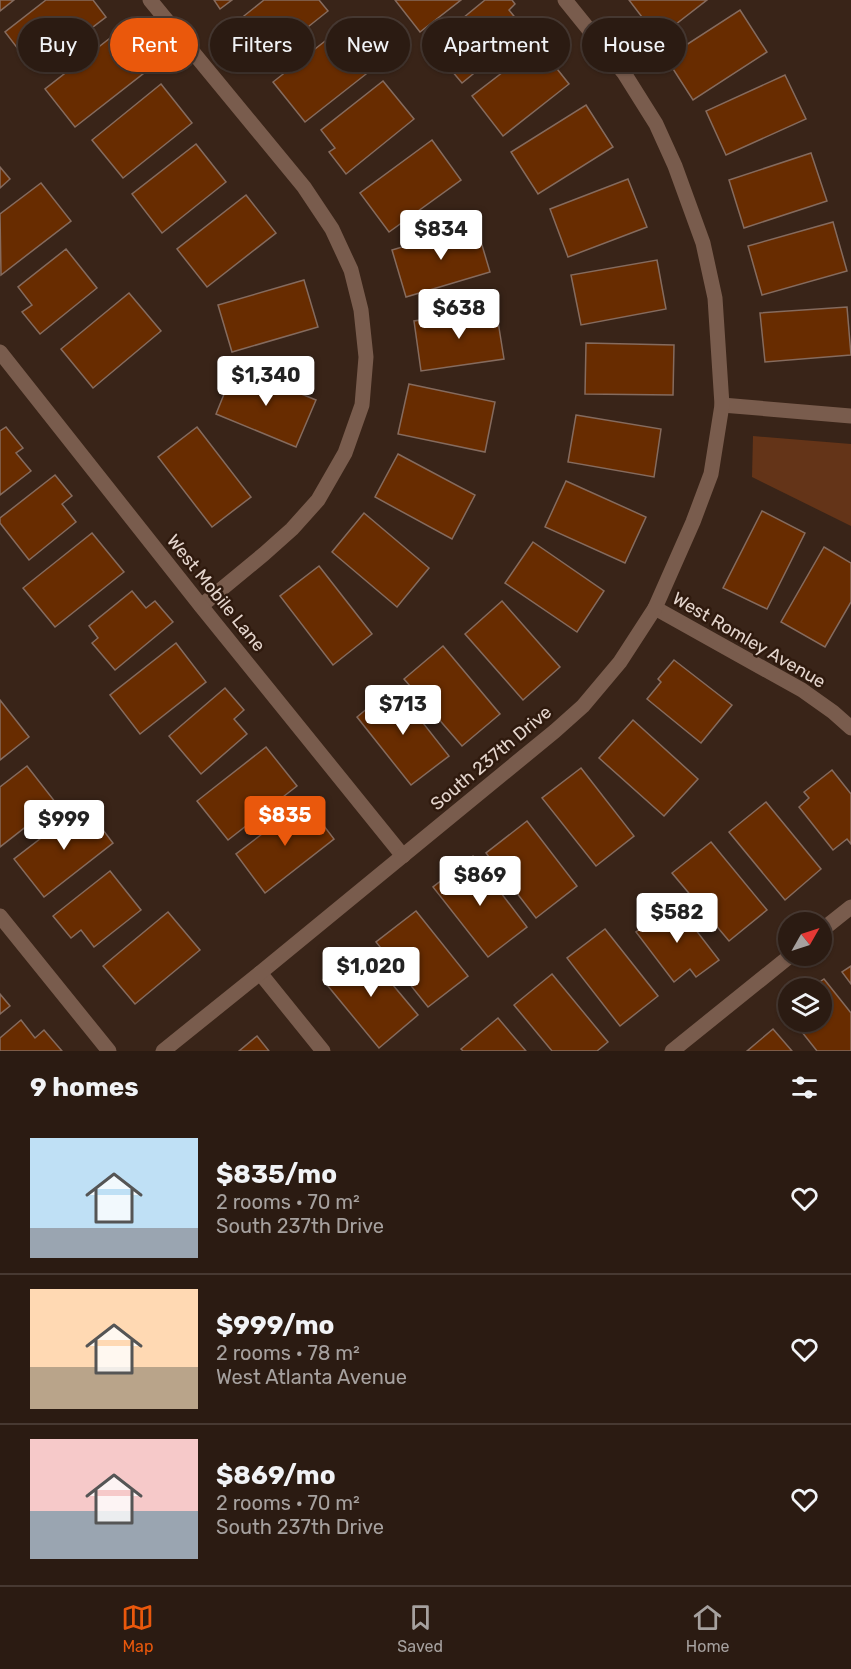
<!DOCTYPE html>
<meta charset="utf-8">
<style>
body{margin:0;font-family:Rubik,sans-serif;background:#372820;color:#f1f3f6;height:100vh;display:flex;flex-direction:column;font-size:22px;white-space:nowrap}
*{box-sizing:border-box;margin:0}
p{font-size:20px;color:#a6a19f}
.icon{flex:none;width:33px;height:33px;fill:none;stroke:currentColor;stroke-width:2;stroke-linecap:round;stroke-linejoin:round}
.map{position:relative;height:1051px;overflow:hidden}
.details{display:flex;flex-direction:column;background:#2b1b12;flex:1}
.details>*{flex:none}
.guide{position:absolute;left:18px;top:18px;width:816px;height:54px;display:flex;gap:12px}
.needle{width:39px;rotate:51deg}
.buttons{position:absolute;left:778px;top:912px;display:grid;gap:12px}
.buttons a{display:grid;place-items:center;width:54px;height:54px;border-radius:50%;background:#2b1b12;box-shadow:0 2px 4px #0004,0 0 0 2px #473932;font-size:30px}
.price{position:absolute;translate:-50% -51px;padding:0 14px;border-radius:6px;background:#fff;color:#222;font-size:20px;line-height:39px;filter:drop-shadow(0 2px 3px #0008)}
.price::after{content:'';position:absolute;left:50%;top:36px;width:18px;height:14px;margin-left:-9px;background:inherit;clip-path:polygon(0 0,100% 0,50% 100%)}
.price.selected{background:#ea580c;color:#fff}
ul{padding:0;list-style:none}
li{display:flex;align-items:center;gap:18px;height:150px;padding:0 30px}
li+li{border-top:2px solid #473932}
li span{display:grid;place-items:center;flex:none;width:168px;height:120px;border-radius:0px;color:#555}
li>.icon{margin-inline-start:auto}
span .icon{width:72px;height:72px;fill:#fffc;stroke-width:1}
li b{font-size:26px}
h2{display:flex;justify-content:space-between;align-items:center;height:72px;padding:0 30px;font-size:26px}
.pill{padding:0 21px;border-radius:27px;background:#2b1b12;box-shadow:0 2px 4px #0004,0 0 0 2px #473932;font-size:21px;line-height:54px}
.pill.selected{background:#ea580c;color:#fff}
.dock{display:flex;justify-content:space-around;align-items:center;height:84px;border-top:2px solid #473932;background:#2b1b12;font-size:16px;color:#a6a19f}
.dock a{display:grid;justify-items:center;gap:3px}
.dock .selected{color:#ea580c}
.map>svg:first-child{display:block}
.green{fill:#643418}
.building{fill:#682c00;stroke:#856b5e;stroke-width:1.5}
.lines{fill:none;stroke-linecap:round;stroke-linejoin:round}
.minor{stroke:#795c4d;stroke-width:15}
.labels{text-anchor:middle;stroke-width:5;stroke-linejoin:round;paint-order:stroke}
.street-label{font-size:18px;fill:#e5d6ce;stroke:#2f1a0e}
</style>
<div class="map">
<svg width="851" height="1051" viewBox="0 0 851 1051">
<rect width="100%" height="100%" fill="#392418"/>
<path class="green" d="M753,436l98,8v82l-99,-49z"/>
<g class="building">
<path d="M0,0h14l-14,11z"/>
<path d="M46,0h47l13,17 -71,54 -30,-39z"/>
<path d="M214,0h18l-12,9z"/>
<path d="M264,0h55l9,11 -68,54 -30,-38z"/>
<path d="M395,0h66l-41,32z"/>
<path d="M485,0h27l3,4 -6,6 17,21 -64,52 -32,-38z"/>
<path d="M629,0h78l-49,38z"/>
<path d="M740,10l27,42 -74,48 -27,-42z"/>
<path d="M343,27l32,40 -70,55 -32,-40z"/>
<path d="M114,35l30,38 -69,54 -30,-38z"/>
<path d="M538,45l31,39 -66,52 -31,-40z"/>
<path d="M785,75l21,44 -80,36 -20,-44z"/>
<path d="M383,81l31,38 -68,55 -17,-22 6,-4 -14,-18z"/>
<path d="M161,84l31,39 -69,55 -31,-38z"/>
<path d="M586,105l27,42 -75,47 -27,-42z"/>
<path d="M432,140l29,40 -72,52 -29,-39z"/>
<path d="M196,144l30,38 -64,51 -30,-39z"/>
<path d="M811,153l16,48 -83,27 -15,-48z"/>
<path d="M0,167l10,12 -10,9z"/>
<path d="M628,179l19,48 -79,30 -18,-48z"/>
<path d="M41,183l30,38 -70,54 -1,-61z"/>
<path d="M246,195l30,38 -69,54 -30,-38z"/>
<path d="M833,222l14,49 -85,24 -14,-49z"/>
<path d="M476,225l14,47 -84,25 -14,-47z"/>
<path d="M66,249l31,39 -57,46 -18,-22 10,-7 -14,-18z"/>
<path d="M657,260l9,49 -85,16 -10,-50z"/>
<path d="M304,280l14,47 -86,25 -14,-47z"/>
<path d="M129,293l32,38 -68,57 -32,-39z"/>
<path d="M847,307l4,48 -86,7 -5,-49z"/>
<path d="M496,309l8,50 -83,12 -7,-50z"/>
<path d="M586,343l88,2 -1,50 -88,-1z"/>
<path d="M235,367l81,33 -20,47 -80,-33z"/>
<path d="M409,384l86,18 -10,50 -87,-18z"/>
<path d="M576,415l85,14 -7,48 -86,-15z"/>
<path d="M6,427l17,21 -7,5 15,18 -31,24v-64z"/>
<path d="M197,427l54,70 -39,30 -54,-70z"/>
<path d="M398,454l77,41 -23,44 -77,-42z"/>
<path d="M55,475l17,21 -10,8 14,18 -47,38 -29,-37v-5z"/>
<path d="M566,481l80,36 -21,46 -80,-36z"/>
<path d="M762,511l43,22 -38,76 -44,-21z"/>
<path d="M364,513l65,55 -32,39 -65,-55z"/>
<path d="M92,533l32,39 -69,55 -32,-39z"/>
<path d="M533,542l71,49 -27,41 -72,-49z"/>
<path d="M824,547l27,16v39l-26,45 -44,-25z"/>
<path d="M319,566l53,68 -39,31 -53,-69z"/>
<path d="M132,591l14,17 9,-7 18,21 -58,48 -23,-27 6,-5 -9,-12z"/>
<path d="M502,601l58,66 -37,33 -58,-66z"/>
<path d="M176,643l30,39 -66,52 -30,-39z"/>
<path d="M443,646l57,68 -38,32 -58,-67z"/>
<path d="M674,660l58,45 -31,38 -54,-44 14,-17 -3,-3z"/>
<path d="M394,686l55,70 -38,29 -54,-68z"/>
<path d="M225,688l19,22 -10,9 13,15 -46,40 -32,-38z"/>
<path d="M0,700l29,37 -29,23z"/>
<path d="M633,720l65,59 -34,37 -65,-58z"/>
<path d="M266,747l31,39 -69,54 -31,-39z"/>
<path d="M27,766l29,37 -56,44v-60z"/>
<path d="M581,768l53,68 -38,30 -54,-68z"/>
<path d="M832,770l19,24v50l-4,-5 -14,11 -34,-43 10,-9 -5,-6z"/>
<path d="M305,801l29,38 -69,54 -29,-39z"/>
<path d="M766,802l55,67 -36,31 -56,-68z"/>
<path d="M84,805l29,38 -69,54 -30,-38z"/>
<path d="M527,821l50,65 -41,32 -50,-65z"/>
<path d="M711,842l56,68 -38,31 -57,-68z"/>
<path d="M473,856l54,71 -39,30 -55,-70z"/>
<path d="M110,871l31,39 -47,37 -13,-17 -10,8 -18,-22z"/>
<path d="M675,903l44,57 -23,17 -6,-8 -16,13 -38,-50z"/>
<path d="M416,911l52,65 -40,31 -52,-65z"/>
<path d="M168,912l32,38 -65,54 -32,-38z"/>
<path d="M605,929l53,67 -38,30 -53,-68z"/>
<path d="M362,948l56,67 -39,33 -56,-68z"/>
<path d="M851,966v18l-9,-12z"/>
<path d="M552,974l56,68 -11,9h-45l-38,-46z"/>
<path d="M824,979l27,34v38h-34l-23,-29h28v-34h-11z"/>
<path d="M0,994l10,12 -10,8z"/>
<path d="M498,1018l28,33h-63l-2,-2z"/>
<path d="M21,1020l14,18 9,-8 18,21h-62v-13z"/>
<path d="M773,1029l19,22h-45z"/>
<path d="M257,1036l12,15h-30z"/>
</g>
<g class="lines">
<g class="minor">
<path d="M150,0l154,187 28,42 19,41 10,40 5,47 -4,48 -17,48 -27,47 -26,29 -28,25 -63,52"/>
<path d="M0,352l201,254 202,250"/>
<path d="M722,405l129,11"/>
<path d="M655,608l147,82 31,22 18,16"/>
<path d="M0,916l109,135"/>
<path d="M822,930l29,-23"/>
<path d="M260,973l63,78"/>
<path d="M163,1051l97,-78 295,-242 28,-25 37,-44 35,-54 38,-86 18,-48 11,-69 -7,-107 -12,-55 -28,-77 -19,-42 -32,-51 -59,-73"/>
<path d="M672,1051l118,-95"/>
</g>
</g>
<g class="labels">
<g class="street-label">
<text transform="translate(216 593) rotate(51)" y="6">West Mobile Lane</text>
<text transform="translate(749 640) rotate(30)" y="6">West Romley Avenue</text>
<text transform="translate(491 758) rotate(-40)" y="6">South 237th Drive</text>
</g>
</g>
</svg>
<div class="buttons">
<a><svg class="needle" viewBox="-14 -14 28 28"><path d="M0-13l5 13h-10z" fill="#e53935"/><path d="M0 13l5-13h-10z" fill="#a6a19f"/></svg></a>
<a><svg class="icon" aria-label="layers" viewBox="0 0 24 24"><path d="M12 4l9 5-9 5-9-5zM3 14l9 5 9-5"/></svg></a>
</div>
<b class="price" style="left:441px;top:261px">$834</b>
<b class="price" style="left:459px;top:340px">$638</b>
<b class="price" style="left:266px;top:407px">$1,340</b>
<b class="price" style="left:403px;top:736px">$713</b>
<b class="price selected" style="left:285px;top:847px">$835</b>
<b class="price" style="left:64px;top:851px">$999</b>
<b class="price" style="left:480px;top:907px">$869</b>
<b class="price" style="left:677px;top:944px">$582</b>
<b class="price" style="left:371px;top:998px">$1,020</b>
<div class="guide">
<a class="pill">Buy</a>
<a class="pill selected">Rent</a>
<a class="pill">Filters</a>
<a class="pill">New</a>
<a class="pill">Apartment</a>
<a class="pill">House</a>
</div>
</div>
<section class="details">
<h2>9 homes<svg class="icon" aria-label="filters" viewBox="0 0 24 24"><path d="M4 7h16M4 17h16"/><circle cx="9" cy="7" r="2"/><circle cx="15" cy="17" r="2"/></svg></h2>
<ul>
<li><span style="background:linear-gradient(#bfe0f5 75%,#9aa5b1 0)"><svg class="icon" aria-label="home" viewBox="0 0 24 24"><path d="M3 11l9-7 9 7M6 9v11h12V9"/></svg></span><div><b>$835/mo</b><p>2 rooms · 70 m²</p><p>South 237th Drive</p></div><svg class="icon" aria-label="heart" viewBox="0 0 24 24"><path d="M12 20l-8-8c-3-5 5-10 8-4 3-6 11-1 8 4z"/></svg></li>
<li><span style="background:linear-gradient(#ffd9b3 65%,#b9a48a 0)"><svg class="icon" aria-label="home" viewBox="0 0 24 24"><path d="M3 11l9-7 9 7M6 9v11h12V9"/></svg></span><div><b>$999/mo</b><p>2 rooms · 78 m²</p><p>West Atlanta Avenue</p></div><svg class="icon" aria-label="heart" viewBox="0 0 24 24"><path d="M12 20l-8-8c-3-5 5-10 8-4 3-6 11-1 8 4z"/></svg></li>
<li><span style="background:linear-gradient(#f6c9c9 60%,#9aa5b1 0)"><svg class="icon" aria-label="home" viewBox="0 0 24 24"><path d="M3 11l9-7 9 7M6 9v11h12V9"/></svg></span><div><b>$869/mo</b><p>2 rooms · 70 m²</p><p>South 237th Drive</p></div><svg class="icon" aria-label="heart" viewBox="0 0 24 24"><path d="M12 20l-8-8c-3-5 5-10 8-4 3-6 11-1 8 4z"/></svg></li>
</ul>
</section>
<nav class="dock">
<a class="selected"><svg class="icon" aria-label="map" viewBox="0 0 24 24"><path d="M3 6l6-2 6 2 6-2v14l-6 2-6-2-6 2zM9 4v14M15 6v14"/></svg>Map</a>
<a><svg class="icon" aria-label="saved" viewBox="0 0 24 24"><path d="M7 4h10v16l-5-4-5 4z"/></svg>Saved</a>
<a><svg class="icon" aria-label="home" viewBox="0 0 24 24"><path d="M3 11l9-7 9 7M6 9v11h12V9"/></svg>Home</a>
</nav>
